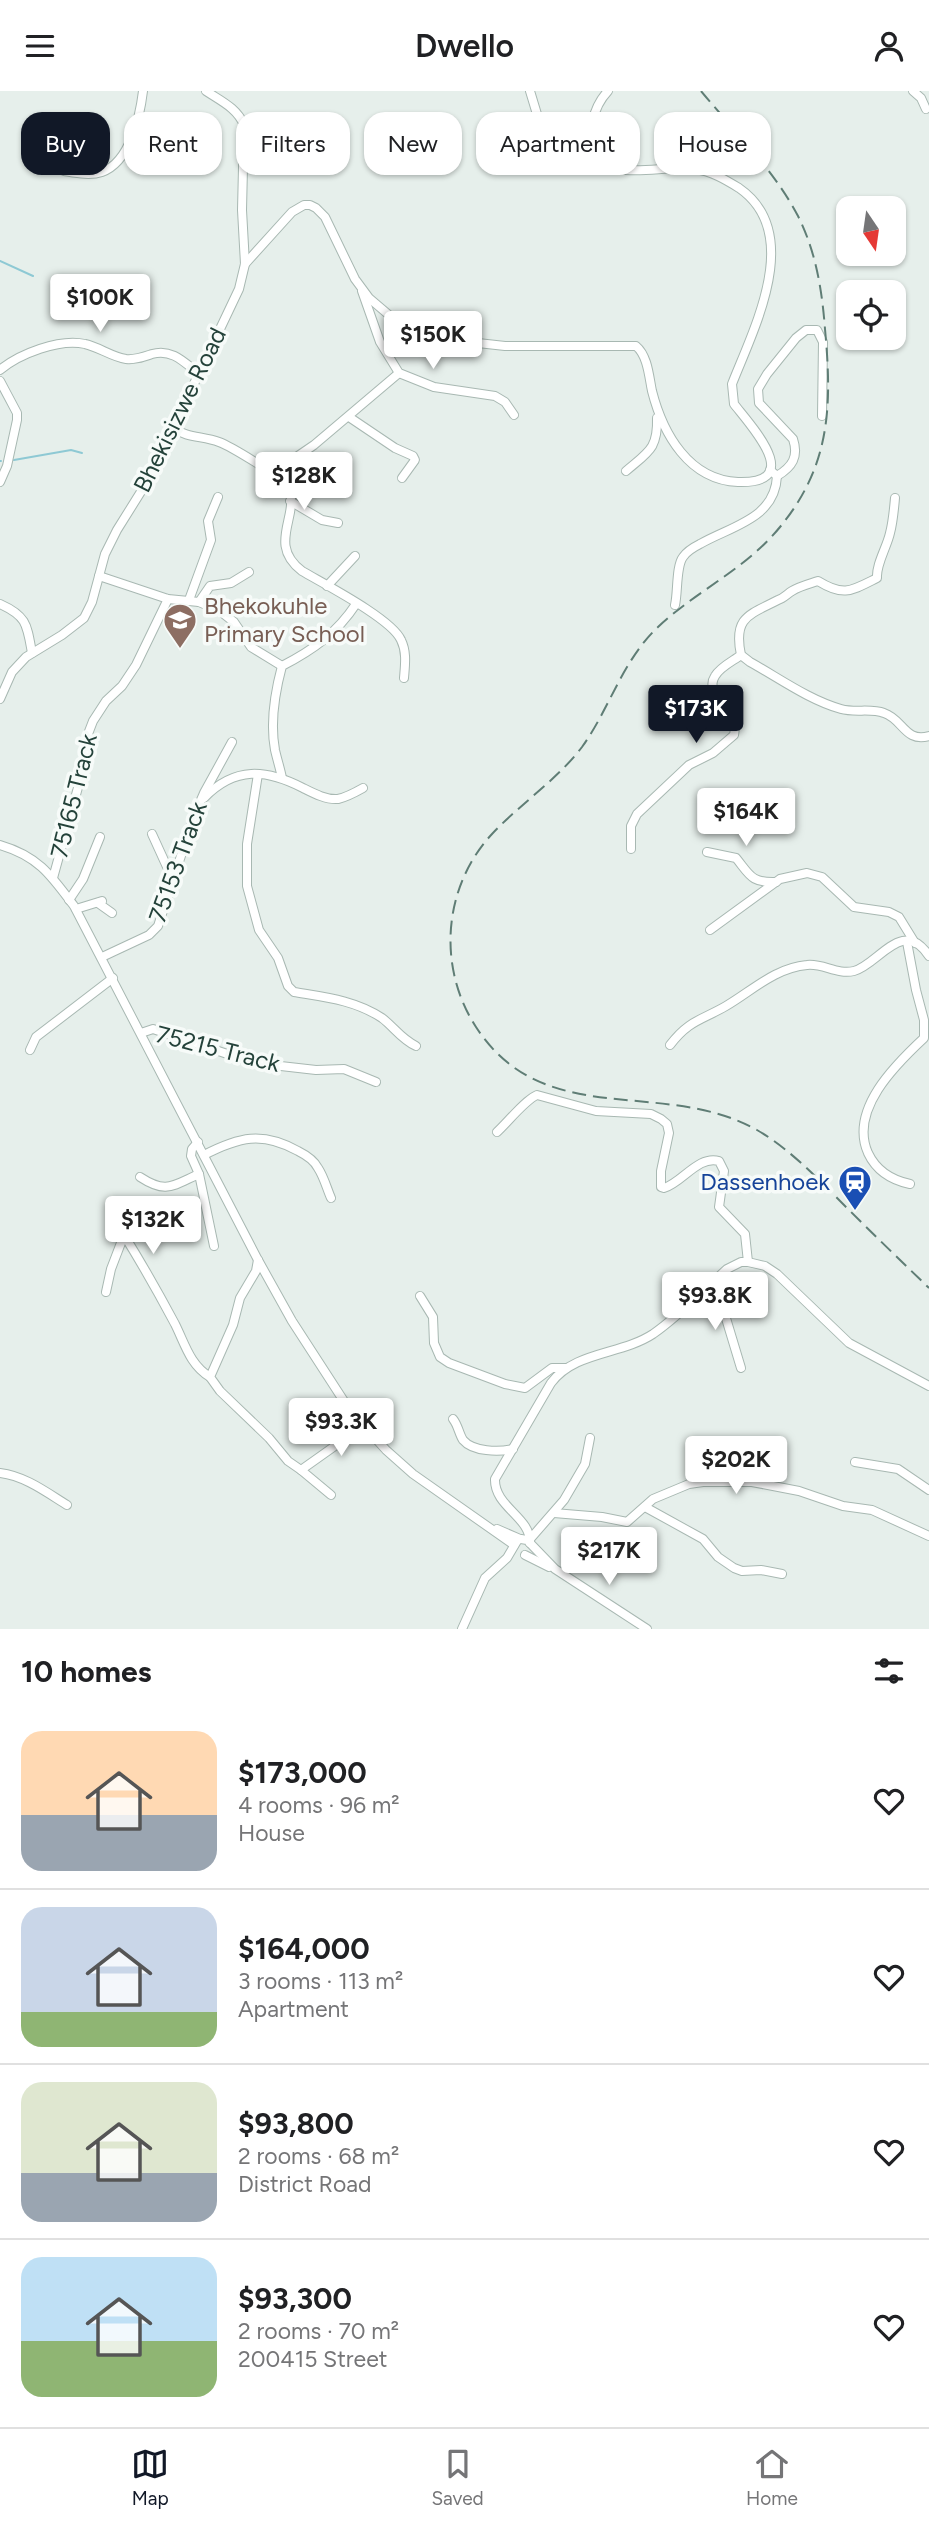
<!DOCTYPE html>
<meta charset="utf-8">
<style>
body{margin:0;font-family:Figtree,sans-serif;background:#f2f2f2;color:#202124;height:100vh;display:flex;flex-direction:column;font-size:26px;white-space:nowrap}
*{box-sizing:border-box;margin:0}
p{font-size:23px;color:#757577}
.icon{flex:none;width:38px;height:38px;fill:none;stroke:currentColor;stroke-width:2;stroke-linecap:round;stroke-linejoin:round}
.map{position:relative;height:1538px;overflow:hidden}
.drawer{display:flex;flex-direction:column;background:#fff;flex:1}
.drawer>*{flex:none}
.guide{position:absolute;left:21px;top:21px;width:887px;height:63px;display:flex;gap:14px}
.needle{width:46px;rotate:167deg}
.tools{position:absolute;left:836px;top:105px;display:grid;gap:14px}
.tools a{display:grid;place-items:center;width:70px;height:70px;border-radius:14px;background:#fff;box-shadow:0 2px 5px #0004;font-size:35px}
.price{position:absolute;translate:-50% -60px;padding:0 16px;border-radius:7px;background:#fff;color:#222;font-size:23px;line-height:46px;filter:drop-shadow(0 2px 4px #0008)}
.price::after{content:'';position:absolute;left:50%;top:42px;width:21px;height:16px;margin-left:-10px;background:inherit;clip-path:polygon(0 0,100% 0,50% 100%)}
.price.selected{background:#111827;color:#fff}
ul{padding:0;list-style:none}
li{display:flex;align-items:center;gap:21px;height:175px;padding:0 21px}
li+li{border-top:2px solid #e0e0e0}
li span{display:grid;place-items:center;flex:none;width:196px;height:140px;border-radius:21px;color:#555}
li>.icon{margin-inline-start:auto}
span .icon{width:84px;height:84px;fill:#fffc;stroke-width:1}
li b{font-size:30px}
h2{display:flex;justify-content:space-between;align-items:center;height:84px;padding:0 21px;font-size:30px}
.tag{padding:0 24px;border-radius:21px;background:#fff;box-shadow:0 2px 5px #0004;font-size:24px;line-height:63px}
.tag.selected{background:#111827;color:#fff}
header{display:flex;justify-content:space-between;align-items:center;height:91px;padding:0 21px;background:#fff;font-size:32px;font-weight:600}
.tab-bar{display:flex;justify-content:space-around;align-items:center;height:98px;border-top:2px solid #e0e0e0;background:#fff;font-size:19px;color:#757577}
.tab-bar a{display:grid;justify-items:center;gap:4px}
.tab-bar .selected{color:#111827}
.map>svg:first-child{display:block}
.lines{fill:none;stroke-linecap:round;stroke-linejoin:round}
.stream{stroke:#8ec9d4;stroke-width:2}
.minor-casing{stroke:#a8b8b2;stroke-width:10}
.minor{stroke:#fff;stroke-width:8}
.rail{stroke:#5f7d75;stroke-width:2;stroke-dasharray:14 7;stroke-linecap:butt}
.labels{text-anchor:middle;stroke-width:7;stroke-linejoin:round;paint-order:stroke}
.street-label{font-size:24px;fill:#24423a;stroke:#f7fbf9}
.education-label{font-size:24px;fill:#785e54;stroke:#f7fbf9;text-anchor:start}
.transit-label{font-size:24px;fill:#164399;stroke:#f7fbf9;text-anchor:end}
</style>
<header><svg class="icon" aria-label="menu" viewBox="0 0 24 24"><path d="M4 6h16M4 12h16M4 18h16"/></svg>Dwello<svg class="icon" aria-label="person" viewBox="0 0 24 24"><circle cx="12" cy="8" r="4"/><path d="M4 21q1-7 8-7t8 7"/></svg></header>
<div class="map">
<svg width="929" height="1538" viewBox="0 0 929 1538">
<rect width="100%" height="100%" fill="#e6efeb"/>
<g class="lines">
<g class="stream">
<path d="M0,170l33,15"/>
<path d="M14,369l57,-10 11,3"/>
<path d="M0,370h1"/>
</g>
<defs>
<g id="minor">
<path d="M913,0l8,7 5,11"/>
<path d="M591,64c-1,-24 0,-46 17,-64"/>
<path d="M64,80c12,2 26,5 38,1 28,-10 38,-56 41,-81"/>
<path d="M245,173l47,-52 12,-7h6l6,3 9,9 30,62 14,19 27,23 16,9 30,9 63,7h131c12,10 13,31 16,45 11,43 37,89 86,91 68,2 13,-56 -4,-78l-2,-20c22,-56 72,-151 7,-196 -13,-8 -28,-17 -44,-19 -23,-3 -46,3 -69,1 -18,-1 -28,-14 -44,-18 -11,-3 -21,-1 -31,-6l-8,-12 -13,-43"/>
<path d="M362,200l18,51 19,31 35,14 61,9 10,6 9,13"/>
<path d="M0,279c19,-16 60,-32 85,-26 14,3 27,13 41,15 9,1 17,-2 26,-5 20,-6 33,9 47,20"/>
<path d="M0,290l17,32v7l-10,46 -7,16"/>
<path d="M349,326l46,31 18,8 2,4 -13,18"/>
<path d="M173,337c14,10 30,8 46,14 11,4 63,35 68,44 16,27 -22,57 15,85 22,13 90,48 99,69 6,12 4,25 3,38"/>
<path d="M770,379l7,6c15,-9 22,-19 16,-37l-34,-36 -1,-14 9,-15 29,-36 10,-8h11l6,12 -1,74"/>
<path d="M626,380c22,-19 32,-22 31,-53"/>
<path d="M273,382l41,-28 85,-72"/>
<path d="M895,407c-1,11 -2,24 -5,35 -3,14 -14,31 -13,45 -26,13 -33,19 -59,3 -9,3 -18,5 -26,10 -5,3 -8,7 -14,9 -29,15 -45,17 -37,55l9,7c29,16 59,38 91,47 14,4 30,-1 43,4 19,6 21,30 45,23"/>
<path d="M290,410l32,19 16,3"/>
<path d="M99,485l69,23 31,3 21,9 14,11 17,25 31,19"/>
<path d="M327,495l28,-30"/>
<path d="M189,509l22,-60 -3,-19 10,-24"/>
<path d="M199,511l11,-16 21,-3 18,-11"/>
<path d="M0,513c27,12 27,21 32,49"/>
<path d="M675,514c3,-13 1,-39 8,-48 4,-6 11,-10 17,-13 31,-18 75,-25 77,-68"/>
<path d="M0,608l12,-27 14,-15 36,-22 22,-17 8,-16 13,-48 12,-24 40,-64 16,-38 66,-139 6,-25 -3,-54 2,-85c-7,-17 -23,-24 -38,-34"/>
<path d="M258,683l-11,70v42l12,44 19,28 10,28 6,6c30,5 61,8 88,26 12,9 19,21 34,28"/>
<path d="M282,687c-2,-10 -5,-19 -7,-28 -5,-27 0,-58 7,-84 31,-16 55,-33 74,-62"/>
<path d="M204,707c31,-32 62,-29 99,-10 10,5 23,12 35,11 9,-2 18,-7 25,-11"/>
<path d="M152,743l21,46"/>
<path d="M0,754c38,11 51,30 74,61l184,354 34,61 57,88 37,41 27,24 101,71"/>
<path d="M631,758v-23l6,-12 52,-49 24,-12 21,-18c1,-6 2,-11 1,-17 -4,-14 -31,-25 -20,-42 5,-9 18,-15 26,-21"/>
<path d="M707,761l29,6c14,17 15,25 40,24"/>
<path d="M53,787l29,-105 6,-39 5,-13 13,-20 16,-15 14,-21 32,-66"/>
<path d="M69,809l14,-21 17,-42"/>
<path d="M98,812l14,10"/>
<path d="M76,818l26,-8"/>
<path d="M710,839l70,-51 27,-6 15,4 32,30 35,5 10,5 16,26"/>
<path d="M907,851l9,48 8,30v18c-29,27 -75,72 -56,115 8,17 23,27 42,31"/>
<path d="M102,866l47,-22 9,-9 36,-110 10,-23 28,-51"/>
<path d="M141,942l12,-4 101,34 62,7 28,-1 32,13"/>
<path d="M670,954c19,-25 32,-25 56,-39 27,-16 49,-38 81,-41 16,-2 30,10 47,6 24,-6 49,-55 75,-15"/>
<path d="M30,959l6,-13 77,-59"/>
<path d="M497,1041c11,-10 28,-32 40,-37l59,16 55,3 10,5 6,5 2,9 -8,38v16l3,1c18,-5 34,-33 55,-27l5,10 -5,36 26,27 3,28"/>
<path d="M198,1051l-6,7 -1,7 8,18 15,72"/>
<path d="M204,1064c35,-18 58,-24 94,-4 8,4 16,9 20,17 6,9 9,21 13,30"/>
<path d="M140,1086c26,17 32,9 59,-3"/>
<path d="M258,1169l-2,11 -16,27 -7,27 -23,52 10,14 49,47 19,23 13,9 30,25"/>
<path d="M709,1195l16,29 16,53"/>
<path d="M106,1201l5,-23 13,-34c18,29 35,59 51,89 10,20 15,41 35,53"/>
<path d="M420,1205l13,21 1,26 6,14 9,6 56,21 20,4 27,-20h14"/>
<path d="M453,1328c5,6 6,15 10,21 10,12 36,12 50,9"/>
<path d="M855,1371l43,7 31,21"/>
<path d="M301,1379l62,-44"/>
<path d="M0,1382c25,3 46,19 67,32"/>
<path d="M645,1416l58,32 15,18 16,11 8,3 19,-1 21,4"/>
<path d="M554,1422l48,4 25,5 26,-23 36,-15 14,-2h49l47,9 44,15 29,4 57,26"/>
<path d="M497,1438l23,10"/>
<path d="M531,1447l33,-38 21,-36 5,-26"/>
<path d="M521,1448l6,1 28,29 92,60"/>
<path d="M530,1452c1,-26 -36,-36 -35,-64l56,-96c24,-32 70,-28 102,-49 27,-19 50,-43 74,-65l14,-7h7l17,4 12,8 72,69 80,43"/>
<path d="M525,1464l24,12"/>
<path d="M462,1538l23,-51 22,-20 10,-17"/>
</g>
</defs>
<use href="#minor" class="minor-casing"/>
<use href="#minor" class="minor"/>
<path class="rail" d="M701,0c33,40 73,79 97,125 18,36 24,74 27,113 7,76 6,136 -45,198 -34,42 -84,64 -122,100 -36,34 -48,81 -76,120 -25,33 -62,57 -90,87 -49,53 -55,133 -16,193 68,105 187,50 281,103 33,19 61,49 88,76 28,28 56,55 84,82"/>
</g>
<defs>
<symbol id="school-pin" viewBox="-11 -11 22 30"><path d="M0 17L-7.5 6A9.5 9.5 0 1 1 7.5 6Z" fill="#8d6e63" stroke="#f7fbf9"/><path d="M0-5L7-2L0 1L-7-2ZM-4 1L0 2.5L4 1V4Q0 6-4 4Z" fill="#fff"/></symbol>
<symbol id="station-pin" viewBox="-11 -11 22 30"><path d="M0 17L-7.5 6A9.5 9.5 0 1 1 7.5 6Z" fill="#1a4fb4" stroke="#f7fbf9"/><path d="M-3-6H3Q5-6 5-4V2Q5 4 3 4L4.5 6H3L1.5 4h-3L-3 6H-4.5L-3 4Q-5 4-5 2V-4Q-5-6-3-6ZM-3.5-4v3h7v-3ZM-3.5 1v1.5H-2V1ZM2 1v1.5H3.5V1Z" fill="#fff"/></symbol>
</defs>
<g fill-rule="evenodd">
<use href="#school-pin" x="161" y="510" width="38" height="52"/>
<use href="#station-pin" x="836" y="1072" width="38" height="52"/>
</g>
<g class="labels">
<g class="street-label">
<text transform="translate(180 319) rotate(-64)" y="8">Bhekisizwe Road</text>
<text transform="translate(74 705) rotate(-76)" y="8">75165 Track</text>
<text transform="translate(178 771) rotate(-70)" y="8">75153 Track</text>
<text transform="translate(218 958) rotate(14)" y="8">75215 Track</text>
</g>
<g class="education-label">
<text x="204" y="523">Bhekokuhle<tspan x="204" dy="28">Primary School</tspan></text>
</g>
<g class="transit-label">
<text x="830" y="1099">Dassenhoek</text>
</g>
</g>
</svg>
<div class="tools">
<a><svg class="needle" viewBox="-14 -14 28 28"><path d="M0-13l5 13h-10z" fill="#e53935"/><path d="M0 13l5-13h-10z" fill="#757577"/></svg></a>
<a><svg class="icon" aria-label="locate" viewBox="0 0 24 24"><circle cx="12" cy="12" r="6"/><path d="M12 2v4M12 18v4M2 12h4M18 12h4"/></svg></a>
</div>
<b class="price" style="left:100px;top:243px">$100K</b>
<b class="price" style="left:433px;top:280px">$150K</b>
<b class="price" style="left:304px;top:421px">$128K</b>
<b class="price selected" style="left:696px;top:654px">$173K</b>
<b class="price" style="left:746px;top:757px">$164K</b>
<b class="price" style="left:153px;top:1165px">$132K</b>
<b class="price" style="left:715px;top:1241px">$93.8K</b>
<b class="price" style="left:341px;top:1367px">$93.3K</b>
<b class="price" style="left:736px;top:1405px">$202K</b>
<b class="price" style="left:609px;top:1496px">$217K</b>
<div class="guide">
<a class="tag selected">Buy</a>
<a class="tag">Rent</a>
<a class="tag">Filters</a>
<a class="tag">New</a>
<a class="tag">Apartment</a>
<a class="tag">House</a>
</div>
</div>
<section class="drawer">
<h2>10 homes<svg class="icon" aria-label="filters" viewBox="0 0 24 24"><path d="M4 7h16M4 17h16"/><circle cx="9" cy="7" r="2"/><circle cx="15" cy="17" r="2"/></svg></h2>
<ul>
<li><span style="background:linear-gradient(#ffd9b3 60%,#9aa5b1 0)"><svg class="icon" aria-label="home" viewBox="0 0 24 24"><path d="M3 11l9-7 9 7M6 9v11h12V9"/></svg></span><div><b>$173,000</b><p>4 rooms · 96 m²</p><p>House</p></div><svg class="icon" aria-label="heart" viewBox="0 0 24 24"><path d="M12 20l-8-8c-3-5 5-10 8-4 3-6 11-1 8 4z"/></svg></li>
<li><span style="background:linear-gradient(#c9d6e8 75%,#8fb573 0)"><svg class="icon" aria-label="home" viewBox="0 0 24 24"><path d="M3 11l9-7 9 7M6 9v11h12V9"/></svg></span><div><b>$164,000</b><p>3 rooms · 113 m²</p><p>Apartment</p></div><svg class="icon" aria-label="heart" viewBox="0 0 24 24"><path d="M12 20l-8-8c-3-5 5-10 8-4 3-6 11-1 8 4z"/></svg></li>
<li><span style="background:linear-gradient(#dfe7d0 65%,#9aa5b1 0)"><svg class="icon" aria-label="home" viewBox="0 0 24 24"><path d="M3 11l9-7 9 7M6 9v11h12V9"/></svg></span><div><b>$93,800</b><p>2 rooms · 68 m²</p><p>District Road</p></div><svg class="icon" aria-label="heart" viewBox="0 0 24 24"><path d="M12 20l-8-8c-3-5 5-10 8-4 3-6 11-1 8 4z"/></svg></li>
<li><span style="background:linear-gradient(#bfe0f5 60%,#8fb573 0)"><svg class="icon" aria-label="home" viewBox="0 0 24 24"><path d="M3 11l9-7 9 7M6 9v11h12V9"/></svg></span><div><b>$93,300</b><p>2 rooms · 70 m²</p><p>200415 Street</p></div><svg class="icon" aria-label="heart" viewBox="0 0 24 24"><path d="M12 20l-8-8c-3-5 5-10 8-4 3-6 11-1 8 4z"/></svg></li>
</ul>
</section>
<nav class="tab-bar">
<a class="selected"><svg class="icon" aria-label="map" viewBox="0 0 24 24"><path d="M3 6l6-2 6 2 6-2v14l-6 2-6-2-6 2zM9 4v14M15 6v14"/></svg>Map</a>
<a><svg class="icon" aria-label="saved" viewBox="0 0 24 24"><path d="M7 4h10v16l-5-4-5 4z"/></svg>Saved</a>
<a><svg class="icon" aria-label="home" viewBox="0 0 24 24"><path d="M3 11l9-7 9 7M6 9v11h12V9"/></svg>Home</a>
</nav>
